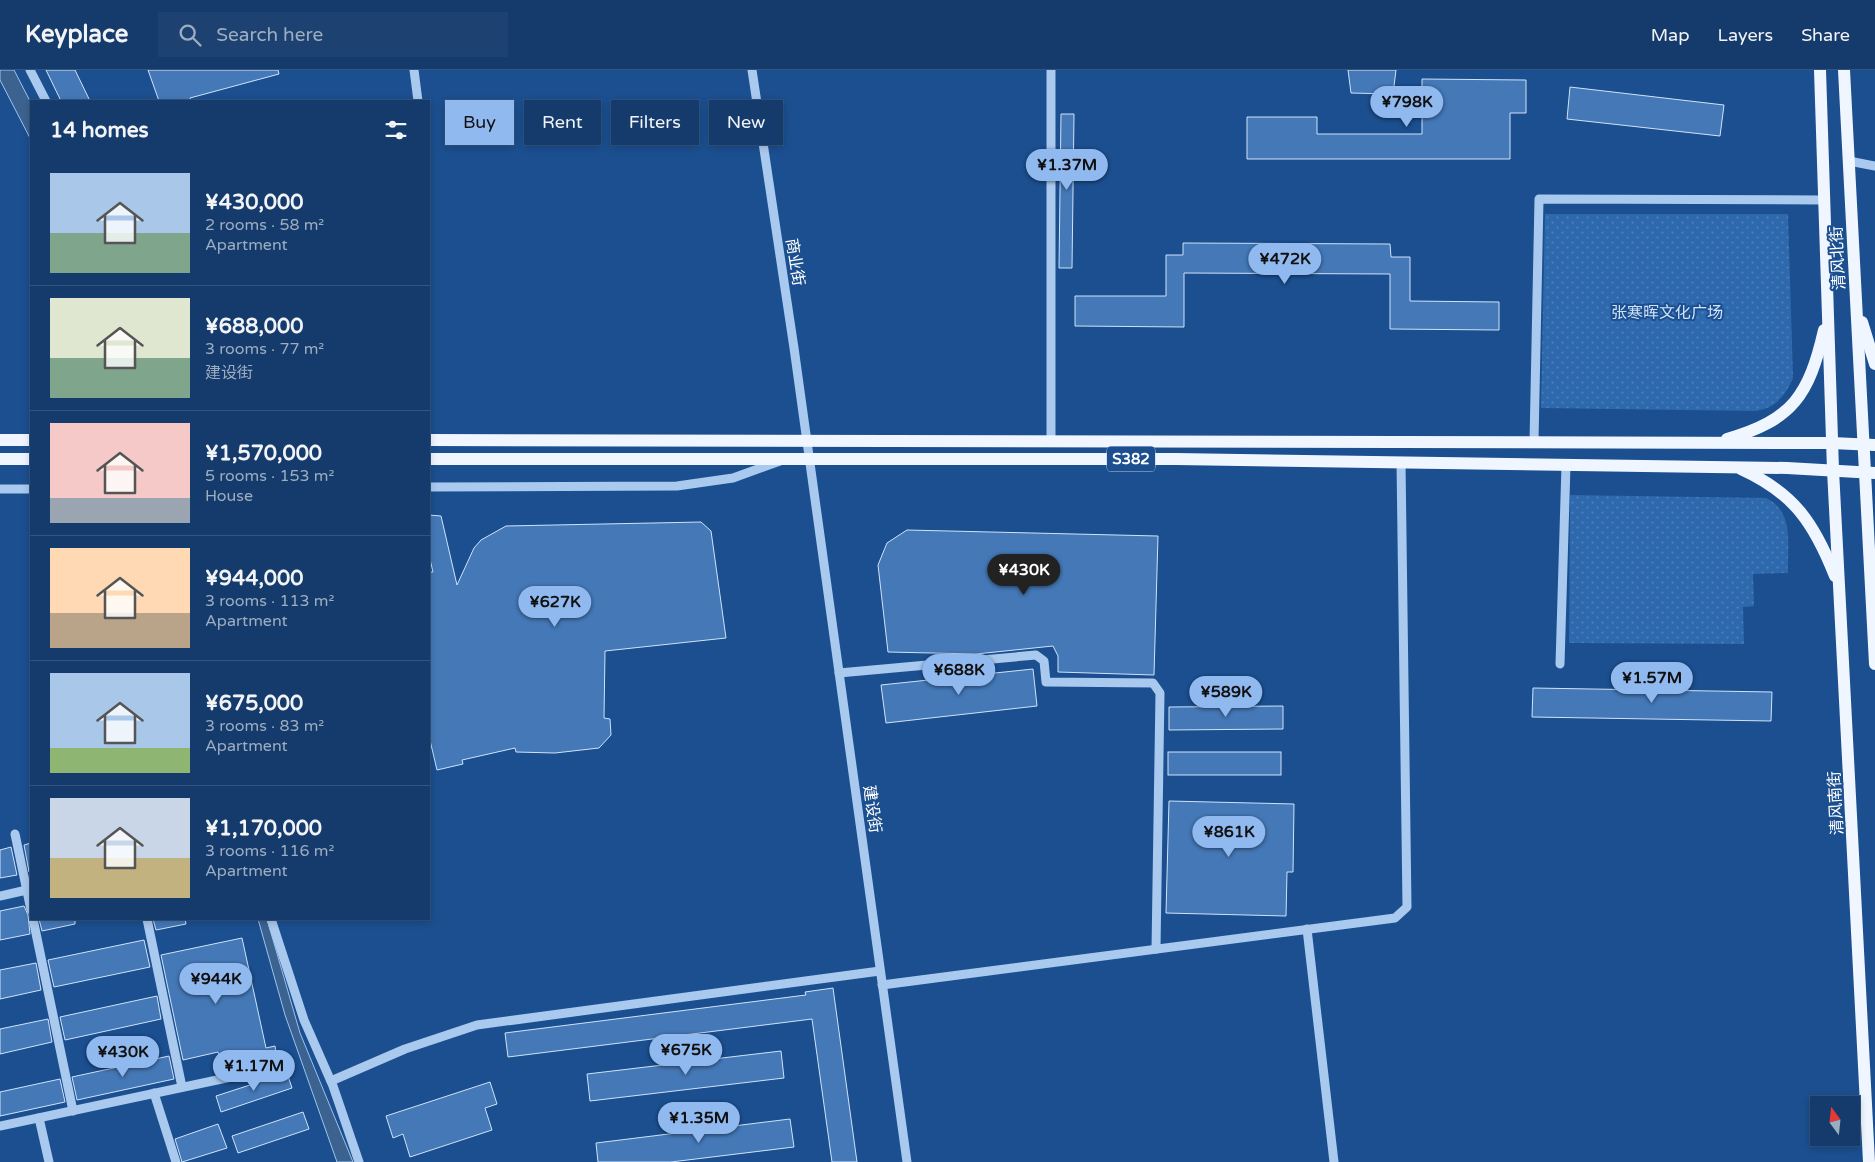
<!DOCTYPE html>
<meta charset="utf-8">
<style>
body{margin:0;font-family:"Varela Round","Noto Sans SC",sans-serif;background:#1d4271;color:#f1f3f6;height:100vh;display:flex;flex-direction:column;font-size:19px;white-space:nowrap}
*{box-sizing:border-box;margin:0}
p{font-size:16px;color:#9dadc1}
.icon{flex:none;width:28px;height:28px;fill:none;stroke:currentColor;stroke-width:2;stroke-linecap:round;stroke-linejoin:round}
.map{position:relative;flex:1;overflow:hidden}
.drawer{position:absolute;left:30px;top:30px;width:400px;height:820px;display:flex;flex-direction:column;background:#143b6b;border-radius:0px;box-shadow:0 2px 8px #0003,0 0 0 1px #33557e}
.drawer>*{flex:none}
.guide{position:absolute;left:445px;top:30px;width:475px;height:45px;display:flex;gap:10px}
.needle{width:32px;rotate:345deg}
.buttons{position:absolute;left:1810px;top:1026px;display:grid;gap:10px}
.buttons a{display:grid;place-items:center;width:50px;height:50px;border-radius:0px;background:#143b6b;box-shadow:0 2px 8px #0003,0 0 0 1px #33557e;font-size:25px}
.price{position:absolute;translate:-50% -42px;padding:0 11px;border-radius:18px;background:#90b9f0;color:#111;font-size:16px;line-height:32px;filter:drop-shadow(0 1px 2px #0008)}
.price::after{content:'';position:absolute;left:50%;top:30px;width:15px;height:11px;margin-left:-8px;background:inherit;clip-path:polygon(0 0,100% 0,50% 100%)}
.price.on{background:#222;color:#fff}
ul{padding:0;list-style:none}
li{display:flex;align-items:center;gap:15px;height:125px;padding:0 20px}
li+li{border-top:1px solid #33557e}
li span{display:grid;place-items:center;flex:none;width:140px;height:100px;border-radius:0px;color:#555}
li>.icon{margin-inline-start:auto}
span .icon{width:60px;height:60px;fill:#fffc;stroke-width:1}
li b{font-size:21px}
h2{display:flex;justify-content:space-between;align-items:center;height:60px;padding:0 20px;font-size:21px}
.pill{padding:0 18px;border-radius:0px;background:#143b6b;box-shadow:0 2px 8px #0003,0 0 0 1px #33557e;font-size:18px;line-height:45px}
.pill.on{background:#90b9f0;color:#111}
header{display:flex;align-items:center;gap:30px;box-sizing:border-box;height:70px;padding:0 25px;background:#143b6b;border-bottom:1px solid #33557e}
header strong{font-size:24px}
nav{display:flex;gap:28px;margin-inline-start:auto;font-size:18px}
.search{width:350px;height:45px;background:#1d4271;display:flex;align-items:center;gap:12px;box-sizing:border-box;padding:0 18px;border-radius:0px;color:#9dadc1;font-size:19px}
.map>svg:first-child{display:block}
.green{fill:url(#green-dots)}
.water{fill:#3c6290;stroke:#9cc4f0}
.building{fill:#4478b7;stroke:#cfe3fa}
.lines{fill:none;stroke-linecap:round;stroke-linejoin:round}
.minor{stroke:#a9c9ee;stroke-width:9}
.major{stroke:#f0f6ff;stroke-width:12}
.labels{text-anchor:middle;stroke-width:4;stroke-linejoin:round;paint-order:stroke}
.shield{fill:#1b4f8f;stroke:#bbcadd;stroke-width:1}
.shield-label{font-size:15px;font-weight:bold;fill:#fff}
.street-label{font-size:16px;fill:#fff;stroke:#1b4f8f}
.park-label{font-size:16px;fill:#cfe3fa;stroke:#1b4f8f}
</style>
<header>
<strong>Keyplace</strong>
<div class="search"><svg class="icon" aria-label="search" viewBox="0 0 24 24"><circle cx="10" cy="10" r="6"/><path d="M15 15l6 6"/></svg>Search here</div>
<nav><a>Map</a><a>Layers</a><a>Share</a></nav>
</header>
<div class="map">
<svg width="1875" height="1092" viewBox="0 0 1875 1092">
<defs>
<pattern id="green-dots" width="8" height="8" patternUnits="userSpaceOnUse" patternTransform="scale(1.25)"><rect width="8" height="8" fill="#2e69ad"/><path d="M2 2h.1M6 6h.1" fill="none" stroke="#4d80b9" stroke-width="1.8" stroke-linecap="round"/></pattern>
</defs>
<rect width="100%" height="100%" fill="#1b4f8f"/>
<g class="green">
<path d="M1545,144h243l5,164c-8,18 -18,31 -39,33l-213,-3z"/>
<path d="M1570,425l196,3c29,13 21,49 22,75l-35,1 1,32 -11,1 1,37 -175,-1z"/>
</g>
<g class="water">
<path d="M0,0h14l17,33v37l-31,-60z"/>
<path d="M258,849h9l33,114 53,129h-16l-52,-147z"/>
</g>
<g class="building">
<path d="M46,0h29l15,31h-29z"/>
<path d="M148,0h130l1,4 -89,24 1,3h-32z"/>
<path d="M1348,0h48l-3,24 -42,-1z"/>
<path d="M1422,9l104,1v33h-16v46h-263v-42h70v17h105z"/>
<path d="M1570,17l154,18 -4,31 -153,-17z"/>
<path d="M1061,44h13l-2,154h-13z"/>
<path d="M1183,173l207,1 1,13h19v44l89,1v28l-109,-1v-55l-206,-1v54l-109,-1v-30h91v-41h17z"/>
<path d="M429,445l12,1 16,69 17,-37 7,-8 25,-14 195,-4 10,9 15,107 -121,13 -1,67 6,1 1,16 -12,13 -44,5 -39,-1 -1,-4 -53,12 1,4 -26,6 -8,-34v-164h4l-4,-17z"/>
<path d="M907,460l251,6 -4,139 -96,-3v-16l-5,-10 -77,8 -88,-2 -10,-87 9,-22z"/>
<path d="M1033,599l4,37 -151,17 -5,-38z"/>
<path d="M1533,618l239,4 -1,29 -239,-4z"/>
<path d="M1283,636v23l-114,1v-23z"/>
<rect x="1168" y="682" width="113" height="23"/>
<path d="M1169,731l125,3 -1,68h-6l-1,44 -120,-3z"/>
<path d="M31,773v29h-2l-5,-27z"/>
<path d="M11,777l6,28 -17,3v-28z"/>
<path d="M24,836l4,9 2,19 -30,6v-29z"/>
<path d="M39,849h36v5l-33,7z"/>
<path d="M153,849h32l1,5 -30,6z"/>
<path d="M242,868l24,110 9,-2 2,14 -54,11 -5,-19 -35,8 -22,-105z"/>
<path d="M144,870l6,27 -96,20 -6,-27z"/>
<path d="M36,893l5,27 -41,9v-29z"/>
<path d="M833,918l24,174h-25l-20,-143 -304,38 -3,-24 301,-38 -1,-3z"/>
<path d="M157,926l4,23 -96,21 -5,-23z"/>
<path d="M48,949l4,23 -52,12v-25z"/>
<path d="M781,981l3,27 -194,23 -3,-27z"/>
<path d="M169,986l5,23 -97,21 -5,-23z"/>
<path d="M287,1003l5,15 -71,24 -5,-16z"/>
<path d="M60,1009l5,23 -65,14v-24z"/>
<path d="M490,1012l7,22 -12,4 7,22 -82,27 -7,-23 -10,4 -7,-22z"/>
<path d="M303,1042l6,17 -71,24 -6,-17z"/>
<path d="M790,1049l4,28 -123,15h-73l-2,-19z"/>
<path d="M218,1054l9,24 -45,14 -7,-23z"/>
</g>
<g class="lines">
<g class="minor">
<path d="M30,0l16,31"/>
<path d="M414,0l4,31"/>
<path d="M752,0l42,278 113,814"/>
<path d="M1849,91l26,5"/>
<path d="M1051,371v-371"/>
<path d="M1534,372l5,-243 285,1"/>
<path d="M429,417l248,-1 56,-8 47,-17"/>
<path d="M0,419h31"/>
<path d="M1560,594l6,-199"/>
<path d="M839,603l197,-18 8,6 2,21 107,1 7,10 -4,256"/>
<path d="M15,764l16,76"/>
<path d="M0,826l31,-7"/>
<path d="M33,849l40,192"/>
<path d="M147,849l35,168"/>
<path d="M271,849l33,101 29,66 26,76"/>
<path d="M1307,859l27,233"/>
<path d="M882,915l513,-67 12,-11 -6,-445"/>
<path d="M331,1011l74,-32 72,-24 403,-54"/>
<path d="M154,1023l22,69"/>
<path d="M39,1048l10,44"/>
<path d="M0,1056l250,-53"/>
</g>
<g class="major">
<path d="M1820,0l13,400 36,692"/>
<path d="M1844,0l31,594"/>
<path d="M1862,252l13,42"/>
<path d="M1727,369c66,-19 82,-44 97,-109"/>
<path d="M0,370h31"/>
<path d="M429,370l1403,3 43,2"/>
<path d="M0,389h31"/>
<path d="M429,389h747l611,9 88,5"/>
<path d="M1741,399c53,24 73,54 94,107"/>
</g>
</g>
<g class="labels">
<rect class="shield" x="1107" y="376.5" width="48" height="25" rx="4"/>
<g class="shield-label">
<text x="1131" y="394">S382</text>
</g>
<g class="street-label">
<text transform="translate(1837 188) rotate(-93)" y="6">清风北街</text>
<text transform="translate(796 192) rotate(81)" y="6">商业街</text>
<text transform="translate(1835 733) rotate(-93)" y="6">清风南街</text>
<text transform="translate(873 739) rotate(82)" y="6">建设街</text>
</g>
<g class="park-label">
<text x="1667" y="248">张寒晖文化广场</text>
</g>
</g>
</svg>
<div class="buttons">
<a><svg class="needle" viewBox="-14 -14 28 28"><path d="M0-13l5 13h-10z" fill="#e53935"/><path d="M0 13l5-13h-10z" fill="#9dadc1"/></svg></a>
</div>
<b class="price" style="left:1407px;top:58px">¥798K</b>
<b class="price" style="left:1067px;top:121px">¥1.37M</b>
<b class="price" style="left:1285px;top:215px">¥472K</b>
<b class="price on" style="left:1024px;top:526px">¥430K</b>
<b class="price" style="left:555px;top:558px">¥627K</b>
<b class="price" style="left:959px;top:626px">¥688K</b>
<b class="price" style="left:1652px;top:634px">¥1.57M</b>
<b class="price" style="left:1226px;top:648px">¥589K</b>
<b class="price" style="left:1229px;top:788px">¥861K</b>
<b class="price" style="left:216px;top:935px">¥944K</b>
<b class="price" style="left:686px;top:1006px">¥675K</b>
<b class="price" style="left:123px;top:1008px">¥430K</b>
<b class="price" style="left:254px;top:1022px">¥1.17M</b>
<b class="price" style="left:699px;top:1074px">¥1.35M</b>
<div class="guide">
<a class="pill on">Buy</a>
<a class="pill">Rent</a>
<a class="pill">Filters</a>
<a class="pill">New</a>
</div>
<section class="drawer">
<h2>14 homes<svg class="icon" aria-label="filters" viewBox="0 0 24 24"><path d="M4 7h16M4 17h16"/><circle cx="9" cy="7" r="2"/><circle cx="15" cy="17" r="2"/></svg></h2>
<ul>
<li><span style="background:linear-gradient(#a9c7e8 60%,#7fa58c 0)"><svg class="icon" aria-label="home" viewBox="0 0 24 24"><path d="M3 11l9-7 9 7M6 9v11h12V9"/></svg></span><div><b>¥430,000</b><p>2 rooms · 58 m²</p><p>Apartment</p></div></li>
<li><span style="background:linear-gradient(#dfe7d0 60%,#7fa58c 0)"><svg class="icon" aria-label="home" viewBox="0 0 24 24"><path d="M3 11l9-7 9 7M6 9v11h12V9"/></svg></span><div><b>¥688,000</b><p>3 rooms · 77 m²</p><p>建设街</p></div></li>
<li><span style="background:linear-gradient(#f6c9c9 75%,#9aa5b1 0)"><svg class="icon" aria-label="home" viewBox="0 0 24 24"><path d="M3 11l9-7 9 7M6 9v11h12V9"/></svg></span><div><b>¥1,570,000</b><p>5 rooms · 153 m²</p><p>House</p></div></li>
<li><span style="background:linear-gradient(#ffd9b3 65%,#b9a48a 0)"><svg class="icon" aria-label="home" viewBox="0 0 24 24"><path d="M3 11l9-7 9 7M6 9v11h12V9"/></svg></span><div><b>¥944,000</b><p>3 rooms · 113 m²</p><p>Apartment</p></div></li>
<li><span style="background:linear-gradient(#a9c7e8 75%,#8fb573 0)"><svg class="icon" aria-label="home" viewBox="0 0 24 24"><path d="M3 11l9-7 9 7M6 9v11h12V9"/></svg></span><div><b>¥675,000</b><p>3 rooms · 83 m²</p><p>Apartment</p></div></li>
<li><span style="background:linear-gradient(#c9d6e8 60%,#c2b280 0)"><svg class="icon" aria-label="home" viewBox="0 0 24 24"><path d="M3 11l9-7 9 7M6 9v11h12V9"/></svg></span><div><b>¥1,170,000</b><p>3 rooms · 116 m²</p><p>Apartment</p></div></li>
</ul>
</section>
</div>
